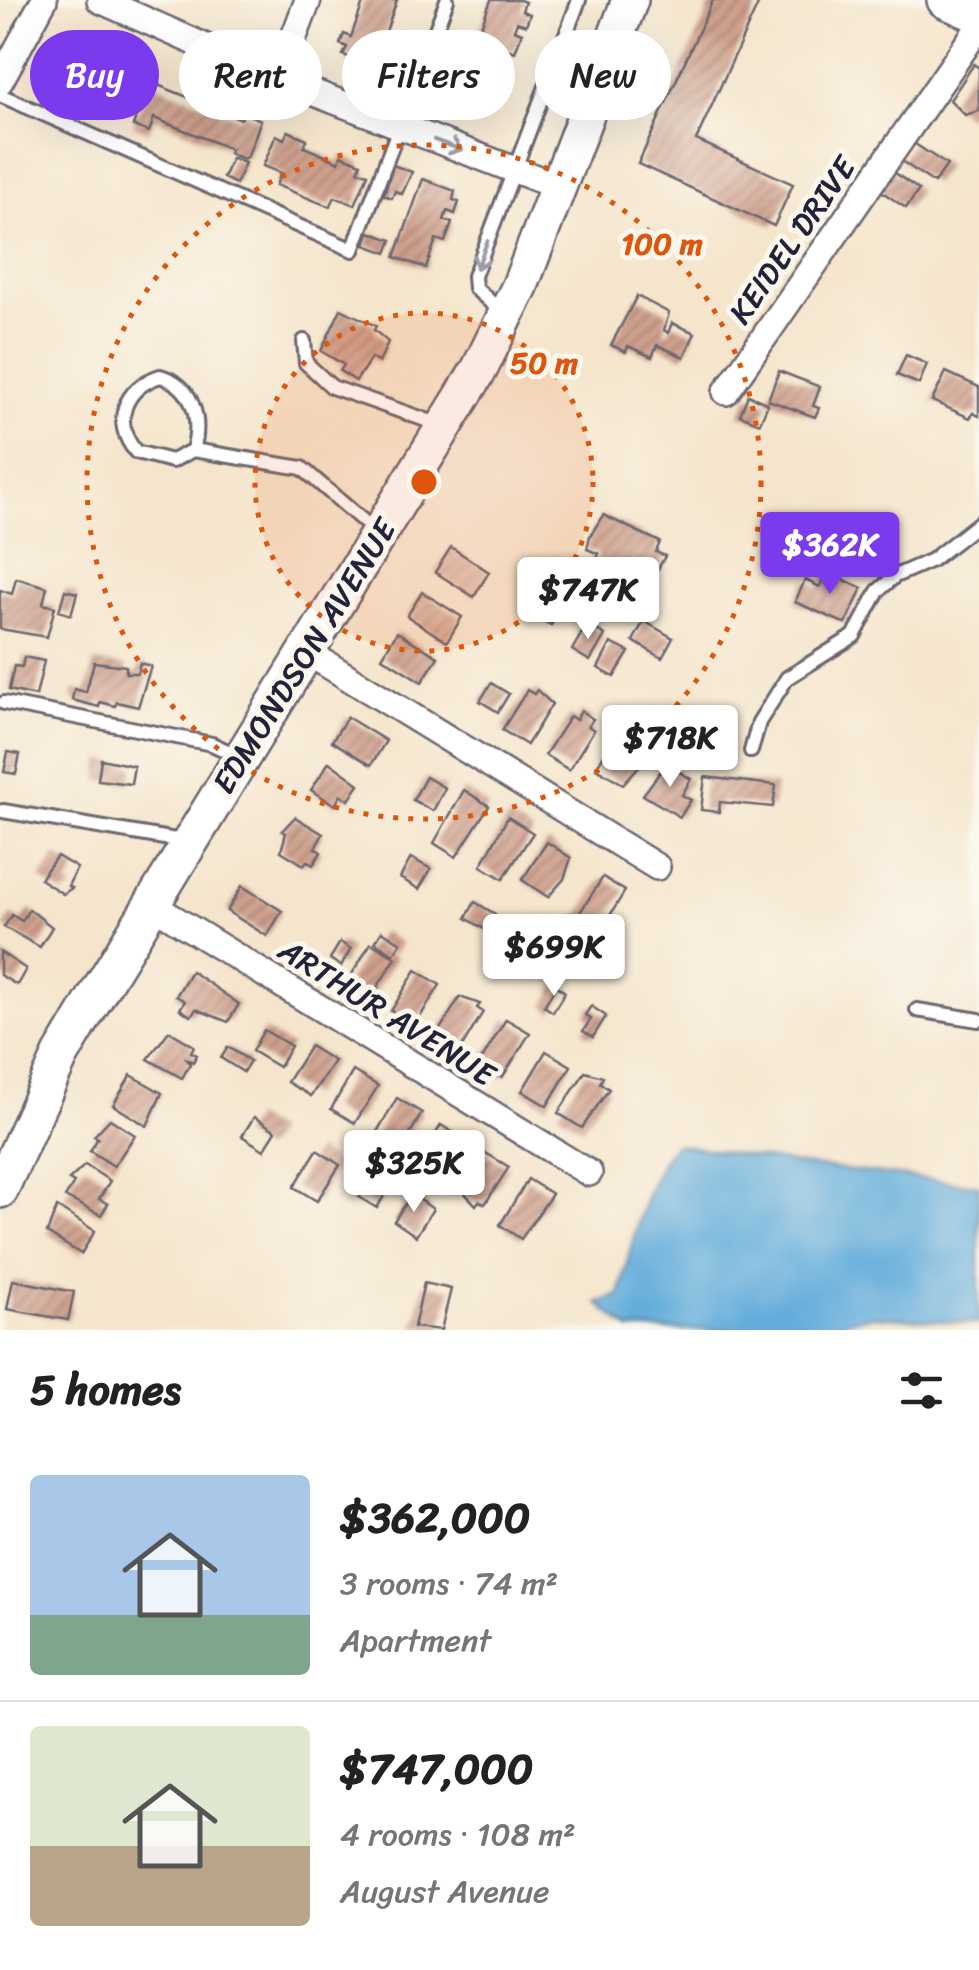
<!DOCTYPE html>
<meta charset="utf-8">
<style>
body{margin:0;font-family:Sriracha,sans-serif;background:#f6f6f6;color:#222;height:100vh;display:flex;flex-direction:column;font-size:38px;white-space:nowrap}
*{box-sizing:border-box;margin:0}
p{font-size:32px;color:#767676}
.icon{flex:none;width:55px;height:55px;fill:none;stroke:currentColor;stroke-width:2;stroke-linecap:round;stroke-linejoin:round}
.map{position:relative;height:1330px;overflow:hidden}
.panel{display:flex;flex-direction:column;background:#fff;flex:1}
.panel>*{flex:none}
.banner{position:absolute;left:30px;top:30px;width:920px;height:90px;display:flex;gap:20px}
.price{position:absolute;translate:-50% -85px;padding:0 22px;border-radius:10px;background:#fff;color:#222;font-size:32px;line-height:65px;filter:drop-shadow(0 2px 5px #0008)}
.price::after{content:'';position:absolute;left:50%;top:60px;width:30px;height:22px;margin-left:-15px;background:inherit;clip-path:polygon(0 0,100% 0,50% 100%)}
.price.on{background:#7c3aed;color:#fff}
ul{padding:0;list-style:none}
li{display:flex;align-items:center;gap:30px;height:250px;padding:0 30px}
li+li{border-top:2px solid #e0e0e0}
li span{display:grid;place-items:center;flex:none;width:280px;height:200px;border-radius:10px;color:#555}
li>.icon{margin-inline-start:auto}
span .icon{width:120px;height:120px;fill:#fffc;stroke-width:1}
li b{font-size:42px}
h2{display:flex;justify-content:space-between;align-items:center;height:120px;padding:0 30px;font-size:42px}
.tag{padding:0 35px;border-radius:45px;background:#fff;box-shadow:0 10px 40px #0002;font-size:35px;line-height:90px}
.tag.on{background:#7c3aed;color:#fff}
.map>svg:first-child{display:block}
.water{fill:#64addc;stroke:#43688c;stroke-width:2.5}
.building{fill:url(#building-hatch)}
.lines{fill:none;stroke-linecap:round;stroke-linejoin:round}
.service-casing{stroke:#6c666e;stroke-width:18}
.minor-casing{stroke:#6c666e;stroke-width:30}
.secondary-casing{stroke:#6c666e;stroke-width:40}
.service{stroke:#fff;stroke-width:12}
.minor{stroke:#fff;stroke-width:25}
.secondary{stroke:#fff;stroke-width:35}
.oneway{stroke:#9c9ca7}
.ring{fill:none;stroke:#de560e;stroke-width:5;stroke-dasharray:5 10}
.labels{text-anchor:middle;stroke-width:10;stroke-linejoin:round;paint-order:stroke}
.street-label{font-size:32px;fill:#22223b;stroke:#fbf7ec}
.centre{fill:#de560e;stroke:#fbf7ec;stroke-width:5}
.ring-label{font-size:30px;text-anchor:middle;font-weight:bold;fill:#de560e;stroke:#fbf7ec;stroke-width:10;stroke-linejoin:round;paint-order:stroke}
</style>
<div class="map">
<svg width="979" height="1330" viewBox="0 0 979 1330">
<defs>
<pattern id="building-hatch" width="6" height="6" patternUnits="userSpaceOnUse" patternTransform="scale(2.5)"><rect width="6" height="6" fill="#d0a18e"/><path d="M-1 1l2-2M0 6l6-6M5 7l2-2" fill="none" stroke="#a88375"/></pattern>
</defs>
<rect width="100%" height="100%" fill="#fbf7ec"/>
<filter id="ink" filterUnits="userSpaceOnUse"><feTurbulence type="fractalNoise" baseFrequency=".01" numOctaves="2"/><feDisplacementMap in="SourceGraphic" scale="20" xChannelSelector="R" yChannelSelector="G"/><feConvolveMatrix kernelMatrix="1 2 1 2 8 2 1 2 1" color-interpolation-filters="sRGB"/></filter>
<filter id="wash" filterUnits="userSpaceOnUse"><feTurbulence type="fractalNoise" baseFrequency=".0048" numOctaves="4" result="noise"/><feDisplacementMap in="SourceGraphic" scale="40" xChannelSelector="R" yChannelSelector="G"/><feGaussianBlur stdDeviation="2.25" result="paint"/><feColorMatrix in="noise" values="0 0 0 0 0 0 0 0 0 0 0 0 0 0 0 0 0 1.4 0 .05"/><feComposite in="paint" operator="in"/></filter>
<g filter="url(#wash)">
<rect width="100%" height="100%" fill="#f5e5cc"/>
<path class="water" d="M676,1144l127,21 176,20v139l-109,-8 -65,14h-175l-33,-27 22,-8c9,-36 29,-129 57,-151z"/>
<g id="blocks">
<g class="building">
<path d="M364,0h33l-23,66 -31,-11 4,-8 -7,-3 4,-10 7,3z"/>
<path d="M491,0h29l5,2 -3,9 8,3 -4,11 -9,-3 -3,8 8,3 -7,19 -8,-3 -8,18 9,4 -6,18 -9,-3 -4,10 10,3 -4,10 -9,-3 -3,9 -39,-17 14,-35 8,3z"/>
<path d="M713,0h47l-64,140 97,44 -19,42 -136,-62z"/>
<path d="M70,39l10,5 -3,7 26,11 3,-7 19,8 -3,7 10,4 -12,28 -19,-9 -6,14 -17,-8 6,-14 -20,-9 -6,13 -11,-4 5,-12 -6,-2 12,-28 8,4z"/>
<path d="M974,64l5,4v43l-14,4 -15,-15z"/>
<path d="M148,81l93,38 3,-6 17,7 -13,36 -5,3 -14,-6 2,-4 -77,-31 -5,14 -16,-6z"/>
<path d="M288,131l19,8 -3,8 35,15 2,-7 20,8 -3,8 10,3 -13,31 -20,-8 -5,10 -54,-22 5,-12 -18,-7 13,-31 8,4z"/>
<path d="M912,142l35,23 -13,18 -34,-23z"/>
<path d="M232,158l13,5 -9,21 -13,-6z"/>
<path d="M393,165l19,7 -10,22 -7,-3 -3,7 -8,-3z"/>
<path d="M891,170l28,20 -13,18 -28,-19z"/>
<path d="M832,174l12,7 -17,26 -11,-7z"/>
<path d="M423,179l32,12 -2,9 6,2 -4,12 -8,-3 -3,9 8,3 -7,19 -9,-3 -10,29 -31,-11z"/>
<path d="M369,232l23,8 -5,13 -22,-8z"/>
<path d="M637,296l32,17 -5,17 4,3 4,-10 23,10 -11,24 -27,-12 -5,12 -24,-11 -2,6 -15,-7z"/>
<path d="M341,309l35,17 -2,4 14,12 -9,21 -8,-5 -15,23 -16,-10 4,-6 -23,-14z"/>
<path d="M906,355l21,9 -8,20 -22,-9z"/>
<path d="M779,371l41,16 -7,19 6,2 -4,9 -47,-17z"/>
<path d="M946,372l33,15v29l-6,-3 -3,5 -38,-17z"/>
<path d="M748,395l20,9 -8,19 -20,-8z"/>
<path d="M603,515l57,27 -4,10 9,4 -7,13 -8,-4 -4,10 -20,-10 -2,4 -6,-2 -14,29 -21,-9 16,-33 -12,-5 3,-13z"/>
<path d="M451,547l38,25 -15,25 -39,-25z"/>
<path d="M826,572l36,16 -16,36 -51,-22 10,-22 15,7z"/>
<path d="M16,578l31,9 -4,17 12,3 -8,30 -47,-8v-39l12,4z"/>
<path d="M65,590l12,3 -6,22 -12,-4z"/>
<path d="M422,592l40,25 -15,25 -40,-26z"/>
<path d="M545,597l17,11 -11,17 -17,-10z"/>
<path d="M644,621l29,17 -11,20 -29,-17z"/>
<path d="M587,624l18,11 -15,26 -18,-11z"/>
<path d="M397,632l41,25 -16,25 -40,-25z"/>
<path d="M611,643l18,9 -15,25 -16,-9z"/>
<path d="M24,657l20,4 -8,35 -27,-6 5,-24 8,1z"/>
<path d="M94,662l32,4v7h11l3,-10 11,3 -13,41 -21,-5 -2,4 -15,-4 -1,5 -27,-7 2,-11 12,3z"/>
<path d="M491,683l18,11 -11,18 -18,-11z"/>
<path d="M527,690l7,4 3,-4 15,14 -25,41 -25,-15z"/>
<path d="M581,711l12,8 -5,7 6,4 -25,40 -24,-15 25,-39 6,4z"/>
<path d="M347,717l39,24 -15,24 -39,-24z"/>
<path d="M659,733l10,6 -11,19 -11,-6z"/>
<path d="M616,735l26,16 -6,10 5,3 -18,20 -27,-16z"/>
<path d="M8,752l12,2 -4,20 -12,-2z"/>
<path d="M101,759l33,7 -3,18 -33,-4z"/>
<path d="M329,762l30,22 -10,16 -8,-5 -6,10 -24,-15z"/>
<path d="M666,764l25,15 -9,16 9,5 -11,17 -37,-22z"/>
<path d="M426,777l19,11 -12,23 -20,-11z"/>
<path d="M705,777l71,8 -3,22 -53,-5 -1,10 -18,-2z"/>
<path d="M464,790l25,16 -33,51 -22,-14z"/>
<path d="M295,817l28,17 -8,14 6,4 -8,13 -6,-4 -3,4 -23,-14 5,-18 -4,-2z"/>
<path d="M508,817l25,16 -30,46 -22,-13z"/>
<path d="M547,842l24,16 -7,21 -16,18 -26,-17z"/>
<path d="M57,856l20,12 -9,18 4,2 -9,6 -23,-15z"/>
<path d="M411,858l20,11 -12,20 -19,-11z"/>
<path d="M603,877l22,14 -30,49 -17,-11 4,-5 -7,-4z"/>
<path d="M242,886l40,25 -15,25 -40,-25z"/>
<path d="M475,902l20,12 -9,16 -20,-12z"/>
<path d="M29,909l23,18 -12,20 -36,-20 8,-12 10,6z"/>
<path d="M382,931l19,12 -7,11 -19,-12z"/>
<path d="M528,931l12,8 -11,18 -13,-7z"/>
<path d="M340,942l11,7 -10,17 -11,-7z"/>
<path d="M371,943l25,15 -25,39 -24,-15z"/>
<path d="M0,952l26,17 -9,16 -17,-10z"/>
<path d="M416,970l24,15 -25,40 -24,-14z"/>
<path d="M191,971l48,33 -11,18 -32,-13 -5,7 -11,-7 5,-8 -9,-5z"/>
<path d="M556,986l9,6 -12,20 -9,-6z"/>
<path d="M460,997l20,7 -3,4 6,4 -24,40 -24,-15z"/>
<path d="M591,1006l15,10 -13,21 -10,-6 8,-12 -6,-4z"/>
<path d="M506,1019l24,14 -28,45 -23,-14z"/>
<path d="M264,1030l27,16 -12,21 -27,-16z"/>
<path d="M169,1031l25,15 -3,6 6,3 -4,7 -6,-3 3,5 -8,14 -34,-19z"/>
<path d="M310,1046l24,15 -23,35 -24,-14z"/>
<path d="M228,1047l22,14 -7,11 -22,-14z"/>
<path d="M546,1051l25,15 -24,40 -25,-15z"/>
<path d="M353,1071l25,15 -23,37 -24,-14z"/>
<path d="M585,1072l18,5 -3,6 9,6 -27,39 -24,-15z"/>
<path d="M131,1075l31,18 -15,33 -34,-21z"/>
<path d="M397,1098l25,15 -22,38 -16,-6 2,-4 -11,-6z"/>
<path d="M254,1117l22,14 -12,19 -22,-14z"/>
<path d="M110,1119l25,16 -21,31 -24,-15 8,-13 -4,-2z"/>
<path d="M441,1125l24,15 -22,37 -25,-15z"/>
<path d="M317,1150l23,15 -23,36 -23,-14z"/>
<path d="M484,1152l25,15 -24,37 -6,-3 -3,4 -15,-16z"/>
<path d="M85,1165l25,16 -11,18 9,5 -7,11 -36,-18 9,-14 -5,-3z"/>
<path d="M370,1179l18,10 -11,19 -18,-11z"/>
<path d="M528,1179l24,15 -31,45 -21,-14z"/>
<path d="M412,1194l21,15 -17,27 -22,-15z"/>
<path d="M57,1207l38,24 -14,23 -34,-21z"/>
<path d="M13,1280l61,12 -6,28 -61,-11z"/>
<path d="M424,1283l27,6 -10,41 -27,-3z"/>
</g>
</g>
</g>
<g filter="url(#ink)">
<use href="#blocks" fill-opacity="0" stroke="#6c666e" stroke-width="2.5"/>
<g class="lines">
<defs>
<g id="service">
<path d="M0,95l353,155 94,-250"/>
<path d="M505,315l-30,-27 -1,-12 105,-276"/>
<path d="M304,341l2,22 26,24 111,39"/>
<path d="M193,450c9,-31 0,-65 -33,-74 -36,12 -49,46 -24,76l36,9 21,-11 109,18 75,65"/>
<path d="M4,703l208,41 28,13"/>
<path d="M751,751l8,-29 28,-44 67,-42 24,-45 17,-15 37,-16 47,-37"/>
<path d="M3,811l185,31"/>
<path d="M917,1010l62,10"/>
</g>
<g id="minor">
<path d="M100,0l178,79 281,108"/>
<path d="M278,79l30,-79"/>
<path d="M0,81l44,-81"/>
<path d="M726,392l253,-365"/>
<path d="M307,652l350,215"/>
<path d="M152,905l437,268"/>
</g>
<g id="secondary">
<path d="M945,0l34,15"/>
<path d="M0,1190l61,-135 41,-69 378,-618 40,-82 110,-286"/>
</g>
</defs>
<use href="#service" class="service-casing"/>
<use href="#minor" class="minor-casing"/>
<use href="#secondary" class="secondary-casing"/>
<use href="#service" class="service"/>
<use href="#minor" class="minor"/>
<use href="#secondary" class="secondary"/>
</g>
<defs><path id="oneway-shaft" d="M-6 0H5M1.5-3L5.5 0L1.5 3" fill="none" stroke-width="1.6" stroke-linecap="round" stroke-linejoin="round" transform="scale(2.5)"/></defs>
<g class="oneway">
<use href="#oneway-shaft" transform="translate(448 145) rotate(20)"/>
<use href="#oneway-shaft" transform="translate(482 255) rotate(111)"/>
</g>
</g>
<circle cx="424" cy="482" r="169" fill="#de560e" fill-opacity=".12"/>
<g class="ring">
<circle cx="424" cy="482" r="169"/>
<circle cx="424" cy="482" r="337"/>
</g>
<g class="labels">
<g class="street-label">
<text transform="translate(792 240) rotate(-55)" y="11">KEIDEL DRIVE</text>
<text transform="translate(304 656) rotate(-58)" y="11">EDMONDSON AVENUE</text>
<text transform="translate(387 1012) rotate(32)" y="11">ARTHUR AVENUE</text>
</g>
</g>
<circle cx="424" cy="482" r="15" class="centre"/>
<g class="ring-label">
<text x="662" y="254">100 m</text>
<text x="544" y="373">50 m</text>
</g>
</svg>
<b class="price on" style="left:830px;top:597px">$362K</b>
<b class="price" style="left:588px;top:642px">$747K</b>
<b class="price" style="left:670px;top:790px">$718K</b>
<b class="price" style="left:554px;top:999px">$699K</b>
<b class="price" style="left:414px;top:1215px">$325K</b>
<div class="banner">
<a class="tag on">Buy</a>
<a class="tag">Rent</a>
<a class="tag">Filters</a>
<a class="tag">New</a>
</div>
</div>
<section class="panel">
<h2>5 homes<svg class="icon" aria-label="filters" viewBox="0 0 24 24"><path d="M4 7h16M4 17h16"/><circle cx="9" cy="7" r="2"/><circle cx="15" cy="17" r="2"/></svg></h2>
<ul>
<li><span style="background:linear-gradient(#a9c7e8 70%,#7fa58c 0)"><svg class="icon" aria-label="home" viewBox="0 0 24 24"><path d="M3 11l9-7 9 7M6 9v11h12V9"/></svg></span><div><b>$362,000</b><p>3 rooms · 74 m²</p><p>Apartment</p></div></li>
<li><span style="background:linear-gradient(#dfe7d0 60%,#b9a48a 0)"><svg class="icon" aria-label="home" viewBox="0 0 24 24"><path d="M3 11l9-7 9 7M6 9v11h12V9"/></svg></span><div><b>$747,000</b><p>4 rooms · 108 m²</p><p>August Avenue</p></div></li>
</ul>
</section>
